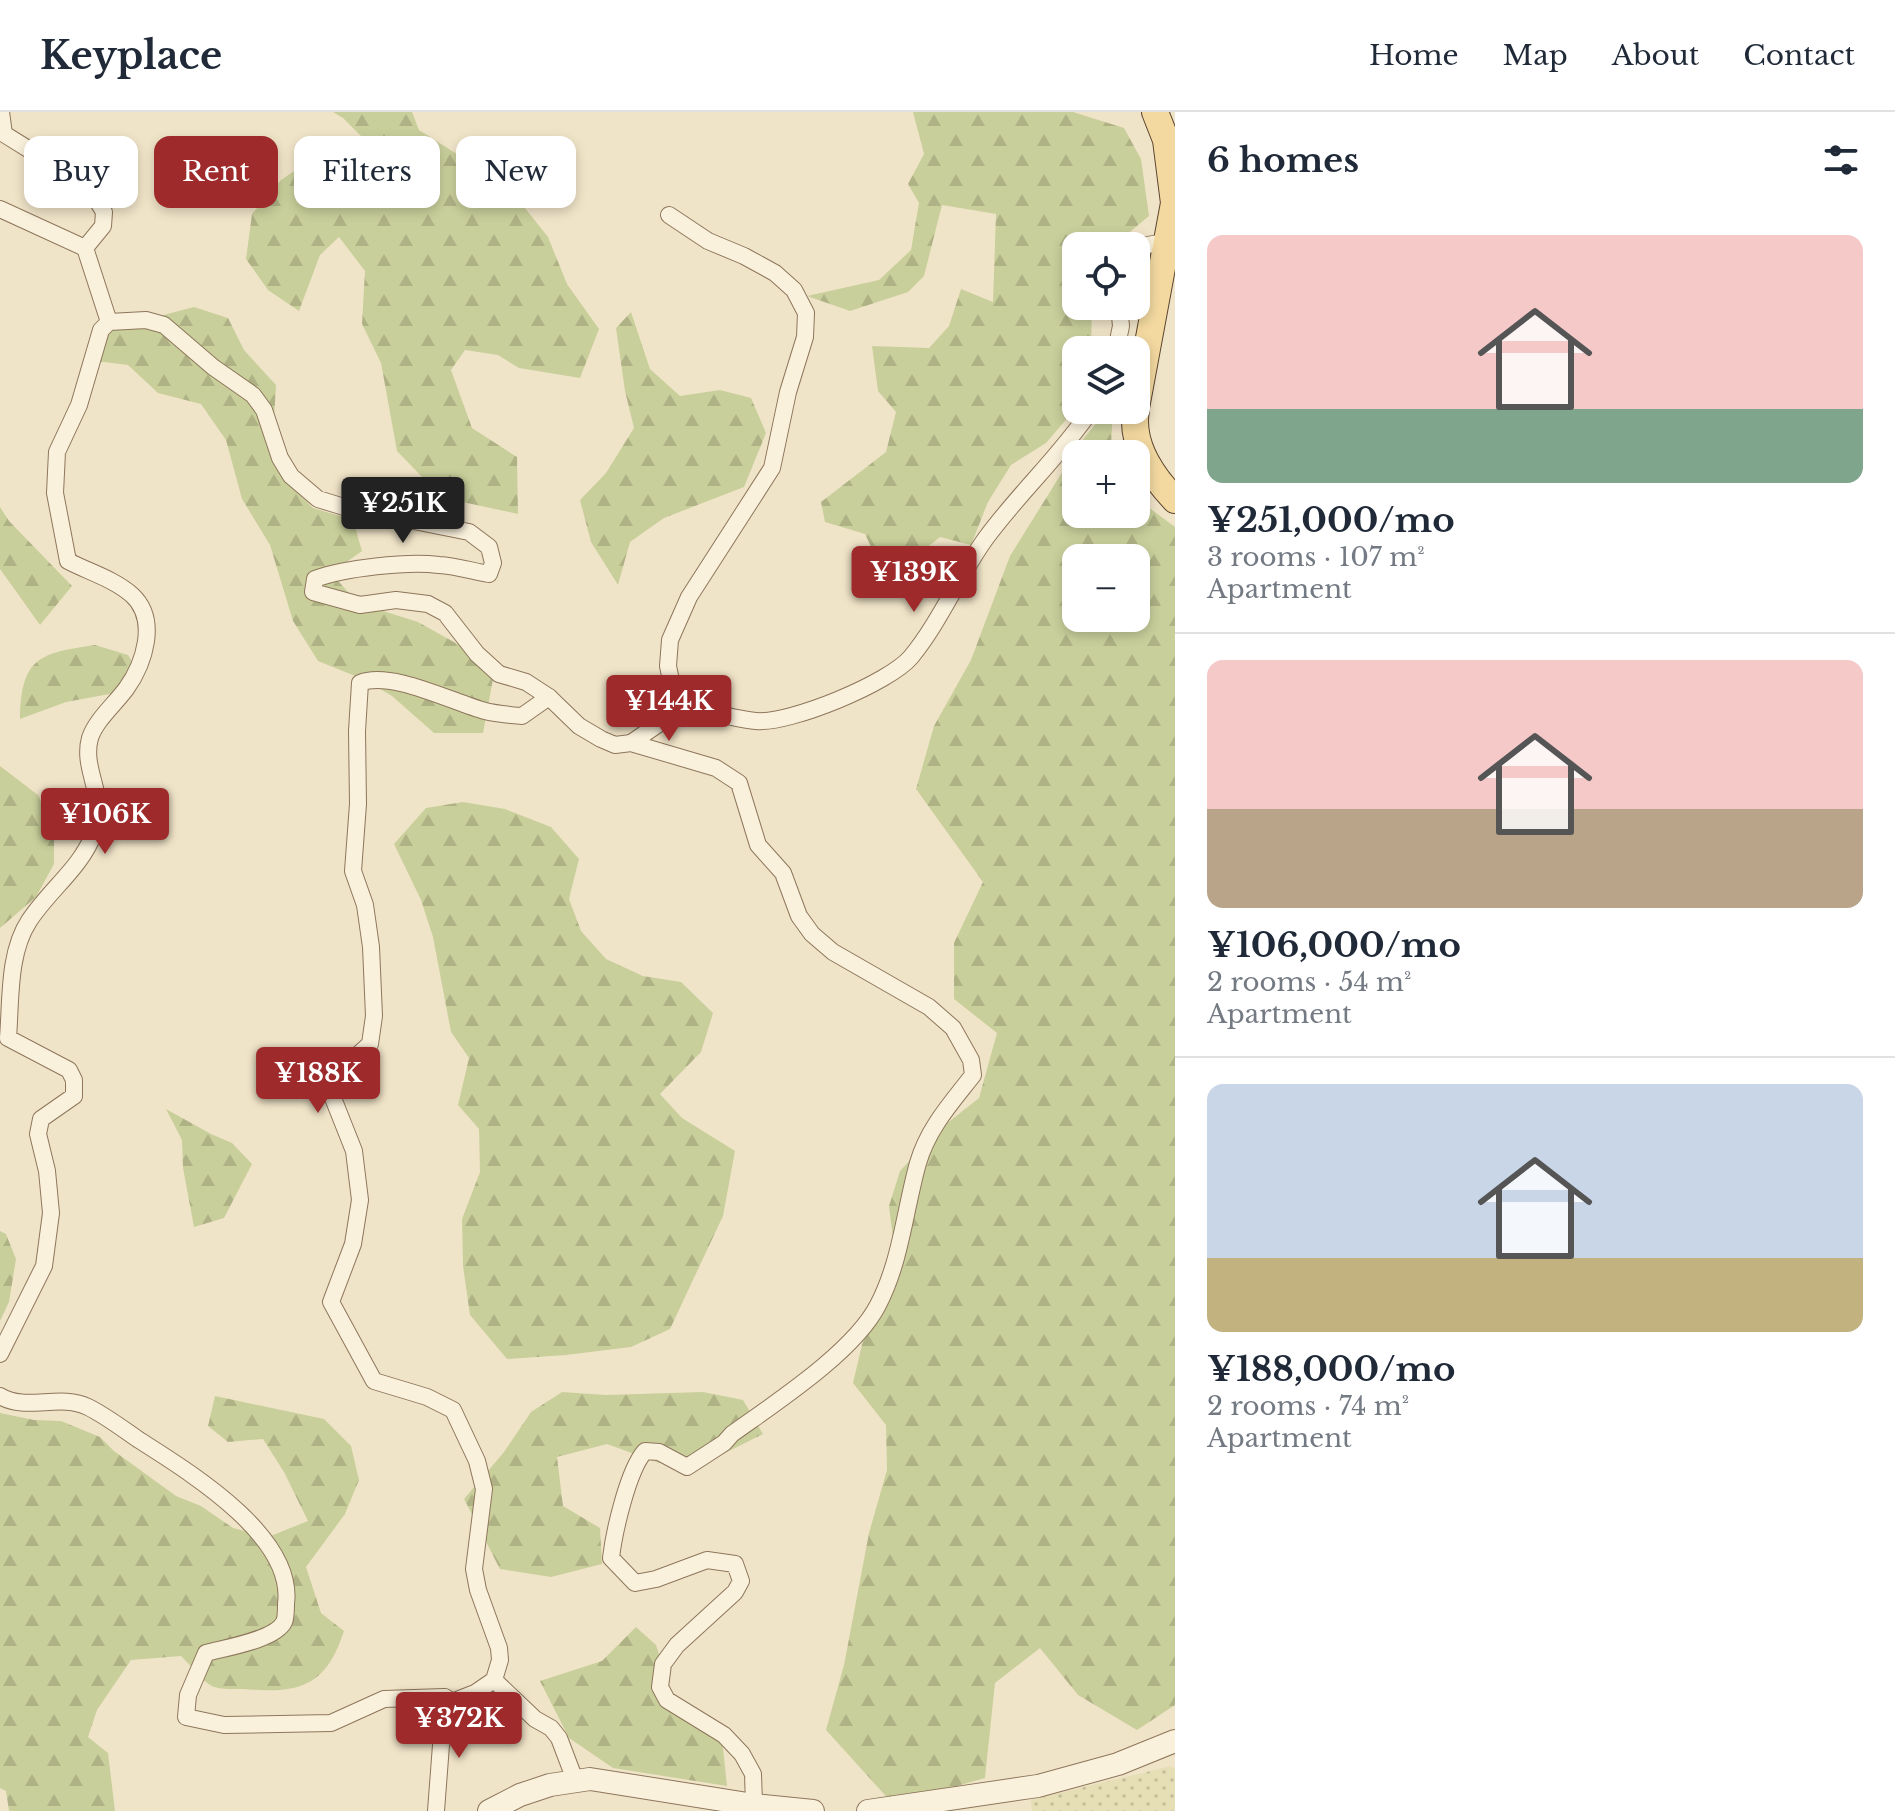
<!DOCTYPE html>
<meta charset="utf-8">
<style>
body{margin:0;font-family:"Libre Baskerville",serif;background:#f2f2f3;color:#1f2937;height:100vh;display:flex;flex-direction:column;font-size:30px;white-space:nowrap}
*{box-sizing:border-box;margin:0}
p{font-size:26px;color:#747a83}
.icon{flex:none;width:44px;height:44px;fill:none;stroke:currentColor;stroke-width:2;stroke-linecap:round;stroke-linejoin:round}
.map{position:relative;flex:1;overflow:hidden}
.side{display:flex;flex-direction:column;background:#fff;width:720px}
.side>*{flex:none}
.guide{position:absolute;left:24px;top:24px;width:760px;height:72px;display:flex;gap:16px}
.controls{position:absolute;left:1062px;top:120px;display:grid;gap:16px}
.controls a{display:grid;place-items:center;width:88px;height:88px;border-radius:16px;background:#fff;box-shadow:0 4px 12px #0003;font-size:40px}
.price{position:absolute;translate:-50% -68px;padding:0 18px;border-radius:8px;background:#9e2a2b;color:#fff;font-size:26px;line-height:52px;filter:drop-shadow(0 2px 4px #0008)}
.price::after{content:'';position:absolute;left:50%;top:48px;width:24px;height:18px;margin-left:-12px;background:inherit;clip-path:polygon(0 0,100% 0,50% 100%)}
.price.current{background:#222;color:#fff}
ul{padding:0;list-style:none}
li{display:grid;align-content:center;gap:16px;height:424px;padding:0 32px}
li+li{border-top:2px solid #e0e1e3}
li span{display:grid;place-items:center;height:248px;border-radius:16px;color:#555}
li>.icon{margin-inline-start:auto}
span .icon{width:144px;height:144px;fill:#fffc;stroke-width:1}
li b{font-size:34px}
h2{display:flex;justify-content:space-between;align-items:center;height:96px;padding:0 32px;font-size:34px}
.tag{padding:0 28px;border-radius:16px;background:#fff;box-shadow:0 4px 12px #0003;font-size:28px;line-height:72px}
.tag.current{background:#9e2a2b;color:#fff}
header{display:flex;align-items:center;gap:48px;box-sizing:border-box;height:112px;padding:0 40px;background:#fff;border-bottom:2px solid #e0e1e3}
header strong{font-size:38px}
nav{display:flex;gap:44px;margin-inline-start:auto;font-size:28px}
main{display:flex;flex:1;min-height:0}
.map>svg:first-child{display:block}
.farmland{fill:url(#farmland-dots)}
.forest{fill:url(#forest-firs);fill-rule:evenodd}
.lines{fill:none;stroke-linecap:round;stroke-linejoin:round}
.minor-casing{stroke:#8d765c;stroke-width:18}
.tertiary-casing{stroke:#8d765c;stroke-width:24}
.primary-casing{stroke:#5b4430;stroke-width:28}
.minor{stroke:#faf1dc;stroke-width:16}
.tertiary{stroke:#faf1dc;stroke-width:22}
.primary{stroke:#f3d9a0;stroke-width:26}
</style>
<header>
<strong>Keyplace</strong>
<nav><a>Home</a><a>Map</a><a>About</a><a>Contact</a></nav>
</header>
<main>
<div class="map">
<svg width="1175" height="1699" viewBox="0 0 1175 1699">
<defs>
<pattern id="farmland-dots" width="8" height="8" patternUnits="userSpaceOnUse" patternTransform="scale(2)"><rect width="8" height="8" fill="#e6deb5"/><path d="M2 2h.1M6 6h.1" fill="none" stroke="#c6bf9b" stroke-width="1.8" stroke-linecap="round"/></pattern>
<pattern id="forest-firs" width="22" height="20" patternUnits="userSpaceOnUse" patternTransform="scale(2)"><rect width="22" height="20" fill="#c9cf9b"/><path d="M5 1l3.5 6h-7zM16 11l3.5 6h-7z" fill="#aeb285"/></pattern>
</defs>
<rect width="100%" height="100%" fill="#f0e4c8"/>
<path class="farmland" d="M1171,1654l4,3v42h-143l-1,-11z"/>
<g class="forest">
<path d="M333,0h79l7,18 52,33 46,35 31,39 19,47 32,45 -19,49 -61,-10 -21,-13 -33,-5 -14,20 21,58 45,29 1,57 -60,-13 -32,-20 -29,-30 -16,-88 -19,-39 3,-53 -26,-34 -19,18 -21,56 -31,-21 -22,-31 6,-45 29,-34 40,-27 60,28 21,-21 -31,-14 -28,-28z"/>
<path d="M913,0h160l51,16 17,31 8,57 -36,30h-37v60h16l-1,44h-15v58l-30,35 -35,22 -23,37 -17,43 -31,-8 -30,24 -37,-10 -8,-17 -40,-12 -4,-20 65,-50 10,-40 -18,-21 -6,-45 57,2 20,-22 12,-37 32,13 3,-88 -54,-9 -18,71 -16,16 -58,19 -43,-15 72,-16 32,-30 8,-47 -11,-19 16,-30z"/>
<path d="M194,195l34,11 16,32 32,35 -2,35 6,54 33,34 40,12 9,31 -31,22 27,30 60,19 43,24 32,33 -10,54h-49l-42,-37 -27,-16 -47,-19 -25,-40 -23,-76 -28,-46 -16,-59 -25,-36 -43,-11 -30,-28 -32,-4 7,-30z"/>
<path d="M631,200l19,57 30,27 40,-6 31,8 15,35 -22,54 -80,31 -34,24 -12,43 -27,-43 -11,-42 26,-27 28,-45 -9,-37 -9,-63z"/>
<path d="M1107,298h6l-2,34 5,10h-40v60h60v-21l4,8 35,26v1178l-38,25 -59,-35 -38,-47 -45,35 -10,95 -92,26 -67,-74 18,-65 25,-132 18,-63 -1,-45 -33,-42 11,-47 31,-81 -6,-49 11,-35 36,-39 43,-34 18,-65 -43,-34v-56l29,-61 -67,-93 18,-63 37,-66 39,-104 71,-114zM1076,446h60v60h-60z"/>
<path d="M0,395l9,14 63,65 -32,39 -40,-56z"/>
<path d="M95,533l33,10 10,17 -23,21 -49,9 -46,17c1,-62 20,-66 75,-74z"/>
<path d="M0,654l38,29 16,34v35l-18,33 -36,31z"/>
<path d="M463,690l42,7 46,18 28,32 -10,40 12,32 25,28 37,17 38,6 32,31 -12,39 -41,42 22,24 53,33 -12,65 -53,113 -39,18 -65,8 -59,4 -37,-44 -7,-49 -1,-47 18,-47 -1,-43 -21,-24 11,-47 -18,-26 -18,-95 -12,-37 -27,-56 32,-36z"/>
<path d="M166,997l45,25 21,9 20,21 -28,54 -30,9 -11,-59 -1,-28z"/>
<path d="M0,1119l6,3 10,25 -7,43 -9,19z"/>
<path d="M562,1280l44,3 97,-3 40,8 20,34 -52,26 -52,3 -52,-19 -50,13 6,49 37,22 2,36 -51,13 -51,-8 -36,-70 40,-47 27,-40z"/>
<path d="M215,1284l109,23 27,27 8,34 -14,34 -39,53 15,46 23,18c-18,56 -45,63 -101,58 -8,0 -23,1 -31,-3 -11,-5 -22,-22 -31,-30l-50,4 -34,50 -9,27 20,16 7,58h-106l-3,-20 -6,-3v-375l34,7 27,1 39,16 14,14 62,45 25,10 32,22 35,9 40,-16 -24,-49 -21,-33 -35,3 -20,-16z"/>
<path d="M636,1515l20,18 19,58 46,26 6,57 -114,-18 -44,-30 -29,-57 62,-20z"/>
</g>
<g class="lines">
<defs>
<g id="minor">
<path d="M1,0l3,22 37,23 30,15 27,30 6,10 -1,14 -18,22"/>
<path d="M0,97l85,39 24,74"/>
<path d="M669,103l39,26 36,15 31,17 19,17 12,23 -1,24 -17,55 -16,76 -83,129 -19,43 -2,26 6,29 6,14"/>
<path d="M1136,135l29,-5"/>
<path d="M1116,238l5,-24 -2,-20"/>
<path d="M631,631l49,-34 10,-2c21,5 44,12 66,14 34,3 133,-38 155,-64 29,-35 48,-82 75,-119 33,-45 74,-82 105,-128"/>
<path d="M0,1242l44,-88 7,-53 -4,-42 -9,-37 3,-15 33,-23v-16l-5,-10 -61,-32c3,-38 0,-85 21,-117 20,-31 52,-53 65,-88 14,-37 -13,-63 -4,-95 6,-18 24,-33 36,-49 18,-25 33,-69 6,-94 -18,-16 -43,-23 -64,-34l-13,-68 2,-41 22,-47 22,-75 8,-8 37,-2 18,5 49,42 40,28 11,15 16,48 11,18 27,23 26,8 125,25 20,15 4,16 -4,11c-17,-3 -33,-8 -50,-9 -31,-4 -95,3 -124,14l-2,13 47,13 36,-5 32,4 17,9 32,41 22,20 27,8 23,15 30,29 22,13 14,6 16,-2 85,25 23,15 19,62 25,28 16,43 13,18 21,18 96,55 24,21 18,32 2,15c-21,27 -45,53 -55,88 -13,46 -17,98 -40,142 -24,47 -103,98 -146,129l-8,9 -37,24 -28,-15 -14,-1c-17,19 -31,81 -34,107l24,25 21,-4 51,-19 28,4 6,17 -6,11 -58,53 -14,19 -3,23 7,13 57,35 18,19 11,20 1,31"/>
<path d="M0,1284c26,16 60,-3 88,11 18,9 35,22 51,33 50,32 156,96 147,164 0,5 0,14 -2,18 -9,18 -60,26 -78,31l-18,42 -2,22 38,8 107,-2 53,-24 61,-2 7,5 23,-9 19,-13 6,-20 -1,-12 -21,-58 -4,-21 10,-80 -7,-28 -24,-51 -26,-13 -53,-16 -43,-79 22,-58 7,-44 -6,-49 -23,-58 3,-20 14,-9 22,-20 4,-28 -3,-69 -6,-42 -12,-34 5,-67 -1,-73 3,-48c30,-13 92,19 125,28 12,3 25,4 37,5l27,-19"/>
<path d="M494,1568l41,39 16,9 8,10 16,42"/>
<path d="M436,1699l5,-66 11,-43"/>
</g>
<g id="tertiary">
<path d="M489,1699l31,-16 30,-10 40,-6 164,26 59,6"/>
<path d="M868,1699l170,-25 80,-22 57,-23"/>
</g>
<g id="primary">
<path d="M1136,296l38,-205 -8,-63 -11,-28"/>
<path d="M1136,298c-6,34 17,67 39,90"/>
</g>
</defs>
<use href="#minor" class="minor-casing"/>
<use href="#tertiary" class="tertiary-casing"/>
<use href="#primary" class="primary-casing"/>
<use href="#minor" class="minor"/>
<use href="#tertiary" class="tertiary"/>
<use href="#primary" class="primary"/>
</g>
</svg>
<div class="controls">
<a><svg class="icon" aria-label="locate" viewBox="0 0 24 24"><circle cx="12" cy="12" r="6"/><path d="M12 2v4M12 18v4M2 12h4M18 12h4"/></svg></a>
<a><svg class="icon" aria-label="layers" viewBox="0 0 24 24"><path d="M12 4l9 5-9 5-9-5zM3 14l9 5 9-5"/></svg></a>
<a>+</a>
<a>−</a>
</div>
<b class="price current" style="left:403px;top:433px">¥251K</b>
<b class="price" style="left:914px;top:502px">¥139K</b>
<b class="price" style="left:669px;top:631px">¥144K</b>
<b class="price" style="left:105px;top:744px">¥106K</b>
<b class="price" style="left:318px;top:1003px">¥188K</b>
<b class="price" style="left:459px;top:1648px">¥372K</b>
<div class="guide">
<a class="tag">Buy</a>
<a class="tag current">Rent</a>
<a class="tag">Filters</a>
<a class="tag">New</a>
</div>
</div>
<section class="side">
<h2>6 homes<svg class="icon" aria-label="filters" viewBox="0 0 24 24"><path d="M4 7h16M4 17h16"/><circle cx="9" cy="7" r="2"/><circle cx="15" cy="17" r="2"/></svg></h2>
<ul>
<li><span style="background:linear-gradient(#f6c9c9 70%,#7fa58c 0)"><svg class="icon" aria-label="home" viewBox="0 0 24 24"><path d="M3 11l9-7 9 7M6 9v11h12V9"/></svg></span><div><b>¥251,000/mo</b><p>3 rooms · 107 m²</p><p>Apartment</p></div></li>
<li><span style="background:linear-gradient(#f6c9c9 60%,#b9a48a 0)"><svg class="icon" aria-label="home" viewBox="0 0 24 24"><path d="M3 11l9-7 9 7M6 9v11h12V9"/></svg></span><div><b>¥106,000/mo</b><p>2 rooms · 54 m²</p><p>Apartment</p></div></li>
<li><span style="background:linear-gradient(#c9d6e8 70%,#c2b280 0)"><svg class="icon" aria-label="home" viewBox="0 0 24 24"><path d="M3 11l9-7 9 7M6 9v11h12V9"/></svg></span><div><b>¥188,000/mo</b><p>2 rooms · 74 m²</p><p>Apartment</p></div></li>
</ul>
</section>
</main>
